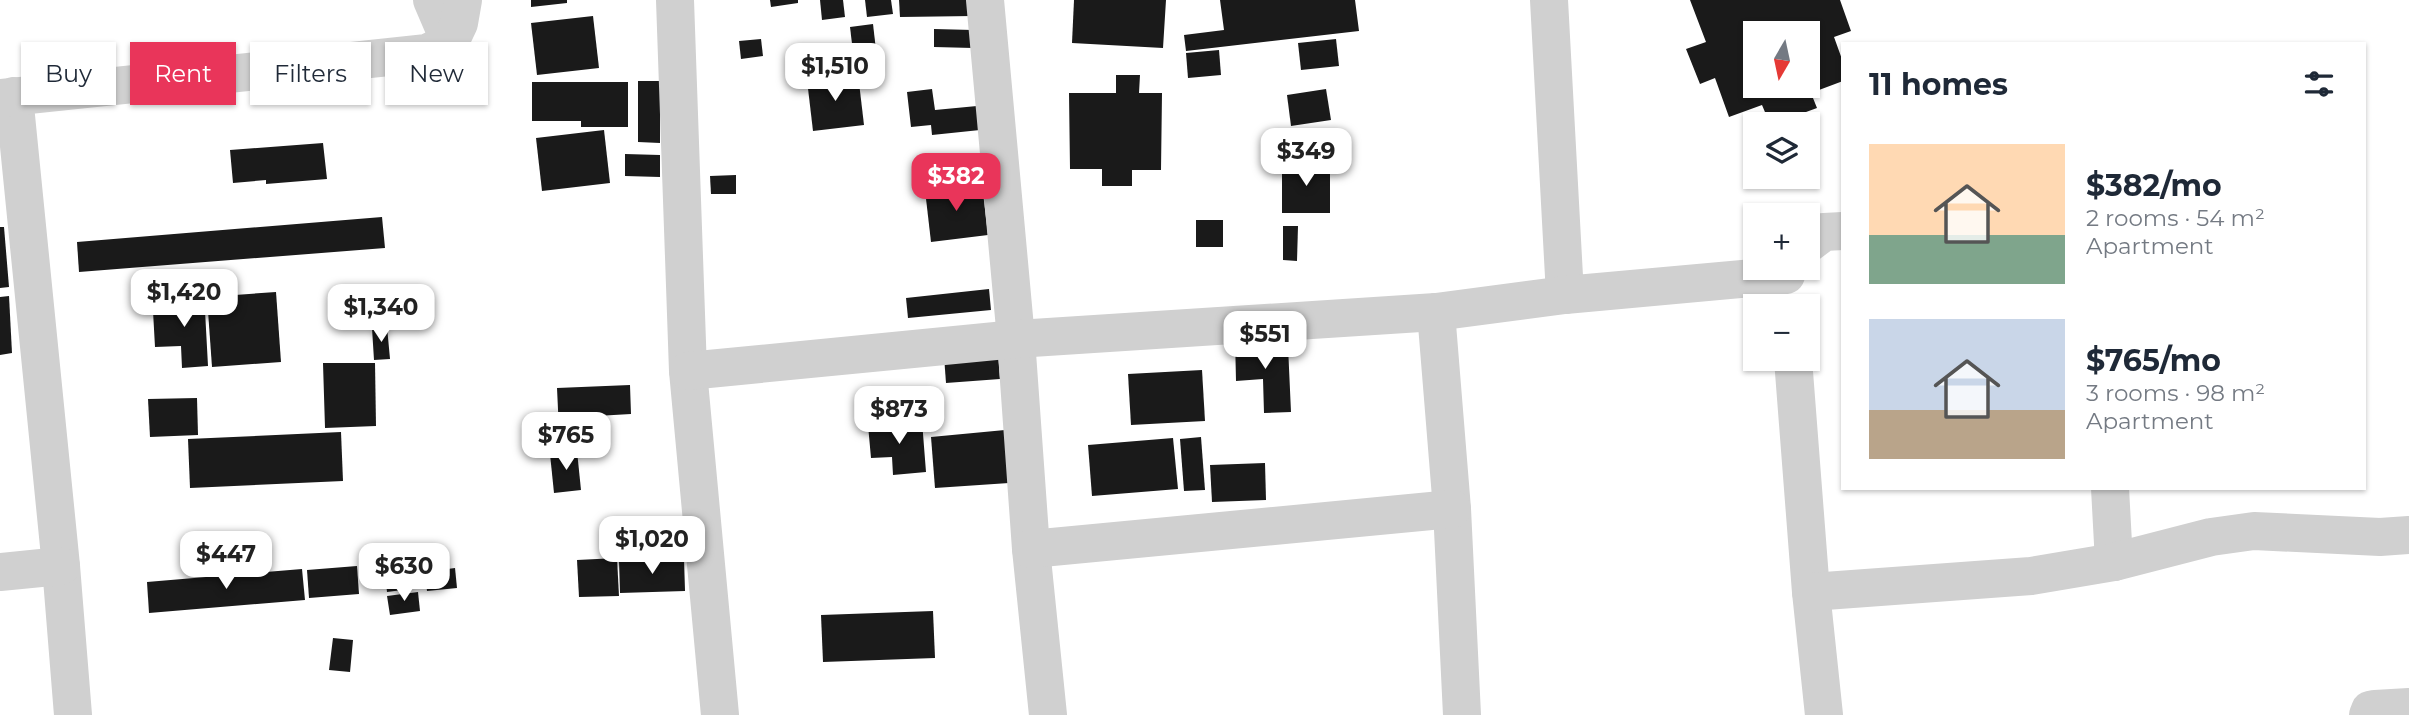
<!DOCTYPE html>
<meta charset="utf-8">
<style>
body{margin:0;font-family:Montserrat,sans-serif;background:#f6f6f7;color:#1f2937;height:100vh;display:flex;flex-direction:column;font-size:26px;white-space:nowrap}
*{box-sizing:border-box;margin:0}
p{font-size:23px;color:#747a83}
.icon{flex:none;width:38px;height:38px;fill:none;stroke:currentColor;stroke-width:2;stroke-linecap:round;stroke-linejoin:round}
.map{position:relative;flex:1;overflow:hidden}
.details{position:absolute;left:1841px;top:42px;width:525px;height:448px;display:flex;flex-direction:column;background:#fff;border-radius:0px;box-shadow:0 2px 5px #0004}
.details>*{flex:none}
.banner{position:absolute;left:21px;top:42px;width:665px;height:63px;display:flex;gap:14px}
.needle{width:46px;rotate:189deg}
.fabs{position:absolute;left:1743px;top:21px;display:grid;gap:14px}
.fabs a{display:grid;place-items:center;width:77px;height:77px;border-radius:0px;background:#fff;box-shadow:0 2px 5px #0004;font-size:35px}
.price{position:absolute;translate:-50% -60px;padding:0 16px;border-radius:14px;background:#fff;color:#222;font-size:23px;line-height:46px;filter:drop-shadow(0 2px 4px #0008)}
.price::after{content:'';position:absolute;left:50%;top:42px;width:21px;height:16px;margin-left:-10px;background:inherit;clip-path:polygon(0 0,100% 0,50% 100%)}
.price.active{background:#e9355a;color:#fff}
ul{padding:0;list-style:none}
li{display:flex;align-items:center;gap:21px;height:175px;padding:0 28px}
li span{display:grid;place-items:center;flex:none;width:196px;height:140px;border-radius:0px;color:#555}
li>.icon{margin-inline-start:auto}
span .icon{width:84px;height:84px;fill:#fffc;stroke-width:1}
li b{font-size:30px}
h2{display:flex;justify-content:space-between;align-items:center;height:84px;padding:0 28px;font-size:30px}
.pill{padding:0 24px;border-radius:0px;background:#fff;box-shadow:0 2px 5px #0004;font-size:24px;line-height:63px}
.pill.active{background:#e9355a;color:#fff}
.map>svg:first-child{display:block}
.building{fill:#1a1a1a;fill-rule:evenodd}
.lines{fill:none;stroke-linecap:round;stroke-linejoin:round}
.minor{stroke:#d0d0d0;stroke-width:38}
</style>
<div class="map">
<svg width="2409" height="715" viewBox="0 0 2409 715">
<rect width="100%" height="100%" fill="#fff"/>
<g class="building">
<path d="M531,0h36v3l-36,4z"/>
<path d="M770,0h28v3l-27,4z"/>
<path d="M820,0h23l2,17 -23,3z"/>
<path d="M865,0h26l2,14 -26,3z"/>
<path d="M899,0h73l1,16 -73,1z"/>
<path d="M1074,0h92l-3,48 -91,-5z"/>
<path d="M1220,0h135l4,31 -173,20 -2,-16 40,-5z"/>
<path d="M1690,0h150l11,31 -17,6 9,25v19l-32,12 6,15 -44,16h-3l-8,-19 -33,12 -14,-39 -15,6 -14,-35 20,-7zM1755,33h53v53h-53z"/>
<path d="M593,16l6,52 -62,7 -6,-52z"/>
<path d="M873,24l3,26 -23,2 -3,-25z"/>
<path d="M934,29l39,1v18l-39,-1z"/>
<path d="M761,39l2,17 -22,3 -2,-18z"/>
<path d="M1336,39l3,27 -38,4 -3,-27z"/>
<path d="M1219,50l2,25 -33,3 -2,-25z"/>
<path d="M858,74l6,51 -51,6 -6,-51z"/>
<path d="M1116,75h24l-1,18h23l-1,77h-29v16h-30v-17h-32l-1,-76h47z"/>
<path d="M638,81h22v62l-22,-1z"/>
<path d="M532,82h96v45h-47v-6h-49z"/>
<path d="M932,89l3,21 42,-4 3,24 -48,5 -1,-10 -20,2 -4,-35z"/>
<path d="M1326,89l5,31 -40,6 -4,-31z"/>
<path d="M604,130l6,53 -68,8 -6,-53z"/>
<path d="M323,143l4,36 -61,5v-4l-33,3 -3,-33z"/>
<path d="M625,154l35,1v22l-35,-1z"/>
<rect x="1282" y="163" width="48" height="50"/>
<path d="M736,175v19h-25l-1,-18z"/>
<path d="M982,184l6,51 -57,7 -6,-52z"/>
<path d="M382,217l3,31 -306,24 -2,-30z"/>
<rect x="1196" y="220" width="27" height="27"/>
<path d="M1283,226h15l-1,35 -14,-1z"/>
<path d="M0,227h4l5,60 -9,1z"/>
<path d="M989,289l2,21 -83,8 -2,-20z"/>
<path d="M204,292l4,74 -26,2 -1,-22 -26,1 -2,-36 26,-2 -1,-16z"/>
<path d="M276,292l5,70 -69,5 -5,-70z"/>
<path d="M9,296l3,57 -12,2v-58z"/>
<path d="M387,327l3,32 -16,1 -2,-32z"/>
<path d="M1258,336l1,11 29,-1 3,66 -27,1 -1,-34 -27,2 -1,-44z"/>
<path d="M998,353l2,26 -54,4 -2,-27z"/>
<path d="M323,363h52l1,63 -51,2z"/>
<path d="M1202,370l3,51 -74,4 -3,-51z"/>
<path d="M630,385l1,29 -52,3v14h-20l-2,-43z"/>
<path d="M197,398l1,37 -48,2 -2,-38z"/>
<path d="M922,421l4,51 -33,3 -1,-18 -21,1 -3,-33z"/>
<path d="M1005,430l4,53 -74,5 -4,-51z"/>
<path d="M341,432l2,49 -153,7 -2,-49z"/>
<path d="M1201,437l4,53 -21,1 -4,-52z"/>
<path d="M1173,438l5,51 -86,7 -4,-51z"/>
<path d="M577,451l4,39 -27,3 -4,-39z"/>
<path d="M1265,463l1,37 -54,2 -2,-37z"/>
<path d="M682,523l2,27 -57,5 -3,-27z"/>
<path d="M617,558l2,38 -40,1 -2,-37z"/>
<path d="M684,559l1,32 -65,2 -1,-32z"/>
<path d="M357,566l2,28 -50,4 -2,-28z"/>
<path d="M415,568l3,20 -31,4 -2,-20z"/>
<path d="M455,568l2,20 -30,3 -2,-19z"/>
<path d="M302,569l3,31 -156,13 -2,-31z"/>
<path d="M418,592l2,19 -30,4 -3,-19z"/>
<path d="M933,611l2,47 -112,4 -2,-47z"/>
<path d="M333,638l20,2 -3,32 -21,-2z"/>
</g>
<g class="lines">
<g class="minor">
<path d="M432,0l18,42"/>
<path d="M675,0l13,371 32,344"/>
<path d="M985,0l31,339 15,210 17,166"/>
<path d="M1549,0l16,295"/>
<path d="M14,96l47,470 12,149"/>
<path d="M0,98l427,-45 23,-11 9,-19 4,-23"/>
<path d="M1808,244l16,-12 19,-1"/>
<path d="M1436,312l16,197 10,206"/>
<path d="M1793,359l18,233 13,123"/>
<path d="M688,371l328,-32 420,-27 129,-17 221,-20"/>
<path d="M2110,488l4,74"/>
<path d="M1031,549l421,-40"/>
<path d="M0,572l61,-6"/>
<path d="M1811,592l220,-16 83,-14 97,-25 43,-6 126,6 29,-2"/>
<path d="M2368,715l2,-5 5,-1 34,-2"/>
</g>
</g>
</svg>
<div class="fabs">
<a><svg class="needle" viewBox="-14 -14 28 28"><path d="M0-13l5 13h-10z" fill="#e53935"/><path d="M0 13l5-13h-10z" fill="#747a83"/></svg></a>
<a><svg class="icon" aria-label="layers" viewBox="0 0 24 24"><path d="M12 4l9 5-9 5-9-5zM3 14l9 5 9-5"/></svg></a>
<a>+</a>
<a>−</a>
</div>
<b class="price" style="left:835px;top:103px">$1,510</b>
<b class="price" style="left:1306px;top:188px">$349</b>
<b class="price active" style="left:956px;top:213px">$382</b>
<b class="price" style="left:184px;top:329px">$1,420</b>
<b class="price" style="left:381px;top:344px">$1,340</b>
<b class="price" style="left:1265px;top:371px">$551</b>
<b class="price" style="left:899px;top:446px">$873</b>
<b class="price" style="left:566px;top:472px">$765</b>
<b class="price" style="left:652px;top:576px">$1,020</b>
<b class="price" style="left:226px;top:591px">$447</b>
<b class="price" style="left:404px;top:603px">$630</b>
<div class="banner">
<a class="pill">Buy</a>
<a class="pill active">Rent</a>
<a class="pill">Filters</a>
<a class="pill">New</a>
</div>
<section class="details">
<h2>11 homes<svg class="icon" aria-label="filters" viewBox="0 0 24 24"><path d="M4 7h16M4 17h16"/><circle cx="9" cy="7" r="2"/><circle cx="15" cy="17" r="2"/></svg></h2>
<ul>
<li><span style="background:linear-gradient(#ffd9b3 65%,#7fa58c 0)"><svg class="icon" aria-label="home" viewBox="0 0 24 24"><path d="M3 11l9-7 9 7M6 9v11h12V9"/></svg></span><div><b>$382/mo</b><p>2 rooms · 54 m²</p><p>Apartment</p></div></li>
<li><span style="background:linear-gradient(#c9d6e8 65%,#b9a48a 0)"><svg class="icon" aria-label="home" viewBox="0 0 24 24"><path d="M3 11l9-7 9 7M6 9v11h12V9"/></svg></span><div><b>$765/mo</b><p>3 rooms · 98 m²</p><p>Apartment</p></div></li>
</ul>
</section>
</div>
